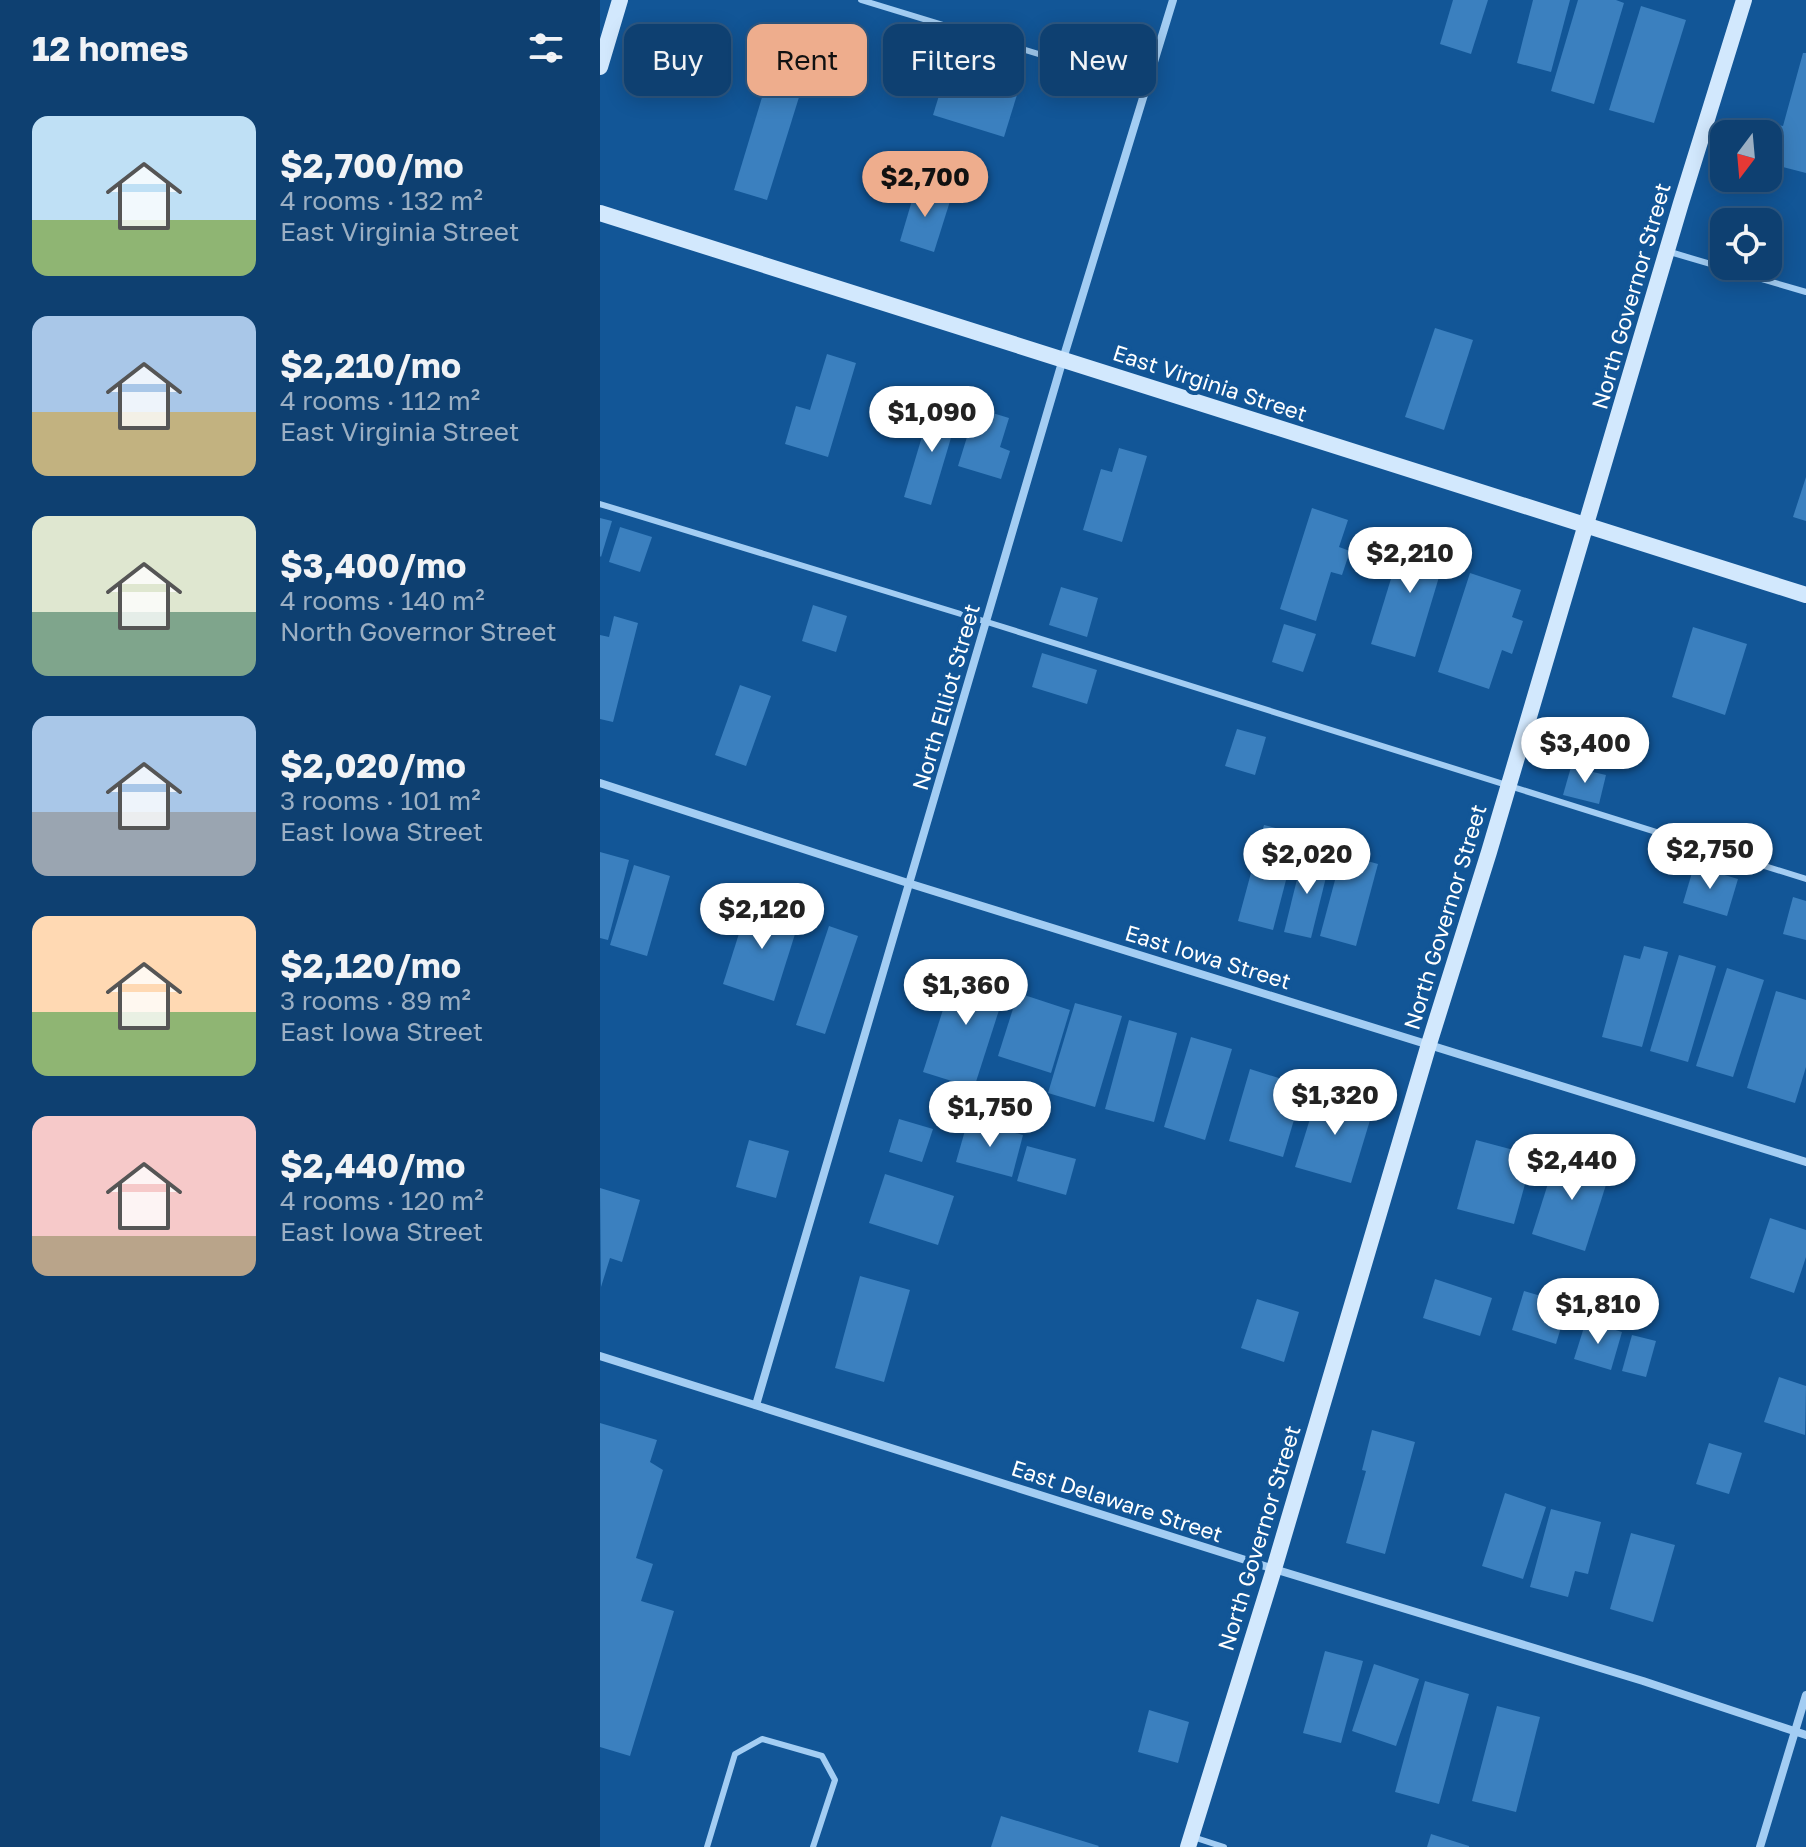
<!DOCTYPE html>
<meta charset="utf-8">
<style>
body{margin:0;font-family:"Golos Text",sans-serif;background:#1c4b79;color:#f1f3f6;height:100vh;display:flex;flex-direction:column;font-size:30px;white-space:nowrap}
*{box-sizing:border-box;margin:0}
p{font-size:26px;color:#9bafc3}
.icon{flex:none;width:44px;height:44px;fill:none;stroke:currentColor;stroke-width:2;stroke-linecap:round;stroke-linejoin:round}
.map{position:relative;flex:1;overflow:hidden}
.side{display:flex;flex-direction:column;background:#0e4071;width:600px}
.side>*{flex:none}
.guide{position:absolute;left:24px;top:24px;width:760px;height:72px;display:flex;gap:16px}
.needle{width:52px;rotate:196deg}
.controls{position:absolute;left:1110px;top:120px;display:grid;gap:16px}
.controls a{display:grid;place-items:center;width:72px;height:72px;border-radius:16px;background:#0e4071;box-shadow:0 4px 20px #0003,0 0 0 2px #2e5984;font-size:40px}
.price{position:absolute;translate:-50% -68px;padding:0 18px;border-radius:28px;background:#fff;color:#222;font-size:26px;line-height:52px;filter:drop-shadow(0 2px 4px #0008)}
.price::after{content:'';position:absolute;left:50%;top:48px;width:24px;height:18px;margin-left:-12px;background:inherit;clip-path:polygon(0 0,100% 0,50% 100%)}
.price.current{background:#eead8d;color:#111}
ul{padding:0;list-style:none}
li{display:flex;align-items:center;gap:24px;height:200px;padding:0 32px}
li span{display:grid;place-items:center;flex:none;width:224px;height:160px;border-radius:16px;color:#555}
li>.icon{margin-inline-start:auto}
span .icon{width:96px;height:96px;fill:#fffc;stroke-width:1}
li b{font-size:34px}
h2{display:flex;justify-content:space-between;align-items:center;height:96px;padding:0 32px;font-size:34px}
.tag{padding:0 28px;border-radius:16px;background:#0e4071;box-shadow:0 4px 20px #0003,0 0 0 2px #2e5984;font-size:28px;line-height:72px}
.tag.current{background:#eead8d;color:#111}
main{display:flex;flex:1;min-height:0}
.map>svg:first-child{display:block}
.building{fill:#3b80bf}
.lines{fill:none;stroke-linecap:round;stroke-linejoin:round}
.service{stroke:#a3cdf3;stroke-width:6}
.minor{stroke:#a3cdf3;stroke-width:8}
.secondary{stroke:#d2e8fd;stroke-width:16}
.labels{text-anchor:middle;stroke-width:8;stroke-linejoin:round;paint-order:stroke}
.street-label{font-size:22px;fill:#fff;stroke:#125697}
</style>
<main>
<section class="side">
<h2>12 homes<svg class="icon" aria-label="filters" viewBox="0 0 24 24"><path d="M4 7h16M4 17h16"/><circle cx="9" cy="7" r="2"/><circle cx="15" cy="17" r="2"/></svg></h2>
<ul>
<li><span style="background:linear-gradient(#bfe0f5 65%,#8fb573 0)"><svg class="icon" aria-label="home" viewBox="0 0 24 24"><path d="M3 11l9-7 9 7M6 9v11h12V9"/></svg></span><div><b>$2,700/mo</b><p>4 rooms · 132 m²</p><p>East Virginia Street</p></div></li>
<li><span style="background:linear-gradient(#a9c7e8 60%,#c2b280 0)"><svg class="icon" aria-label="home" viewBox="0 0 24 24"><path d="M3 11l9-7 9 7M6 9v11h12V9"/></svg></span><div><b>$2,210/mo</b><p>4 rooms · 112 m²</p><p>East Virginia Street</p></div></li>
<li><span style="background:linear-gradient(#dfe7d0 60%,#7fa58c 0)"><svg class="icon" aria-label="home" viewBox="0 0 24 24"><path d="M3 11l9-7 9 7M6 9v11h12V9"/></svg></span><div><b>$3,400/mo</b><p>4 rooms · 140 m²</p><p>North Governor Street</p></div></li>
<li><span style="background:linear-gradient(#a9c7e8 60%,#9aa5b1 0)"><svg class="icon" aria-label="home" viewBox="0 0 24 24"><path d="M3 11l9-7 9 7M6 9v11h12V9"/></svg></span><div><b>$2,020/mo</b><p>3 rooms · 101 m²</p><p>East Iowa Street</p></div></li>
<li><span style="background:linear-gradient(#ffd9b3 60%,#8fb573 0)"><svg class="icon" aria-label="home" viewBox="0 0 24 24"><path d="M3 11l9-7 9 7M6 9v11h12V9"/></svg></span><div><b>$2,120/mo</b><p>3 rooms · 89 m²</p><p>East Iowa Street</p></div></li>
<li><span style="background:linear-gradient(#f6c9c9 75%,#b9a48a 0)"><svg class="icon" aria-label="home" viewBox="0 0 24 24"><path d="M3 11l9-7 9 7M6 9v11h12V9"/></svg></span><div><b>$2,440/mo</b><p>4 rooms · 120 m²</p><p>East Iowa Street</p></div></li>
</ul>
</section>
<div class="map">
<svg width="1206" height="1847" viewBox="0 0 1206 1847">
<rect width="100%" height="100%" fill="#125697"/>
<g class="building">
<path d="M853,0h35l-17,54 -31,-10z"/>
<path d="M933,0h37l-19,72 -34,-9z"/>
<path d="M978,0h38l8,3 -30,101 -43,-13z"/>
<path d="M1041,6l45,14 -32,103 -45,-13z"/>
<path d="M1203,53h3v120l-38,-10 10,-38 5,1z"/>
<path d="M349,63l71,22 -16,52 -71,-22z"/>
<path d="M166,84l34,10 -33,106 -33,-10z"/>
<path d="M316,187l35,11 -17,54 -34,-11z"/>
<path d="M835,328l38,12 -29,90 -39,-13z"/>
<path d="M227,354l29,9 -28,94 -43,-13 11,-38 14,4z"/>
<path d="M332,403l27,8 -28,94 -27,-8z"/>
<path d="M376,408l33,10 -9,29 10,4 -9,28 -43,-13z"/>
<path d="M519,448l28,8 -25,86 -39,-12 18,-61 11,3z"/>
<path d="M1206,477v44l-13,-4z"/>
<path d="M712,508l36,12 -9,27 11,4 -8,24 -11,-3 -15,49 -36,-12z"/>
<path d="M0,518l12,3 -11,36 -1,-1z"/>
<path d="M20,527l32,10 -12,35 -31,-10z"/>
<path d="M805,533l43,14 -33,110 -44,-13z"/>
<path d="M870,573l51,17 -9,27 11,4 -11,33 -10,-4 -13,39 -51,-17z"/>
<path d="M461,587l37,11 -11,39 -38,-12z"/>
<path d="M213,605l34,11 -11,36 -34,-11z"/>
<path d="M14,616l24,7 -25,99 -13,-3v-84l9,2z"/>
<path d="M684,624l32,10 -13,38 -31,-10z"/>
<path d="M1093,627l54,17 -22,71 -53,-18z"/>
<path d="M442,653l55,17 -10,34 -55,-17z"/>
<path d="M140,685l31,11 -25,70 -31,-11z"/>
<path d="M637,729l29,8 -11,38 -30,-9z"/>
<path d="M971,767l35,8 -7,29 -36,-9z"/>
<path d="M664,825l34,9 -25,96 -35,-9z"/>
<path d="M0,852l29,8 -21,80 -8,-2z"/>
<path d="M742,854l36,10 -22,82 -36,-10z"/>
<path d="M703,855l27,6 -19,77 -27,-6z"/>
<path d="M34,865l36,11 -23,80 -37,-11z"/>
<path d="M1094,866l44,13 -11,37 -44,-13z"/>
<path d="M1193,897l13,4v39l-23,-6z"/>
<path d="M149,902l51,16 -26,83 -51,-17z"/>
<path d="M229,926l29,10 -33,98 -29,-9z"/>
<path d="M1044,946l24,6 -26,95 -40,-10 22,-82 16,4z"/>
<path d="M1079,955l37,11 -28,96 -38,-11z"/>
<path d="M357,966l51,16 -34,106 -51,-16z"/>
<path d="M1127,968l37,12 -31,97 -37,-11z"/>
<path d="M1176,991l30,9v67l-11,36 -48,-15z"/>
<path d="M418,993l52,17 -19,63 -53,-17z"/>
<path d="M475,1003l47,13 -27,91 -47,-14z"/>
<path d="M529,1020l48,13 -23,89 -49,-13z"/>
<path d="M591,1037l41,12 -27,91 -41,-13z"/>
<path d="M650,1069l54,17 -21,71 -54,-16z"/>
<path d="M719,1090l55,17 -23,76 -56,-16z"/>
<path d="M299,1119l34,10 -11,33 -33,-10z"/>
<path d="M368,1120l55,15 -11,42 -56,-15z"/>
<path d="M149,1140l40,11 -13,47 -40,-11z"/>
<path d="M876,1140l57,15 -19,69 -57,-15z"/>
<path d="M427,1146l49,13 -10,36 -49,-14z"/>
<path d="M958,1152l53,17 -26,82 -53,-17z"/>
<path d="M285,1174l69,22 -16,49 -69,-22z"/>
<path d="M0,1188l40,12 -18,62 -12,-4 -9,29z"/>
<path d="M1170,1218l36,12v27l-12,36 -44,-15z"/>
<path d="M260,1276l50,14 -26,92 -49,-14z"/>
<path d="M835,1279l57,19 -12,38 -57,-18z"/>
<path d="M924,1291l44,13 -12,40 -44,-14z"/>
<path d="M657,1299l42,13 -15,50 -43,-14z"/>
<path d="M986,1321l36,11 -11,38 -37,-11z"/>
<path d="M1032,1335l24,6 -10,36 -24,-6z"/>
<path d="M1179,1377l27,9 -1,49 -41,-13z"/>
<path d="M0,1423l57,17 -7,22 13,8 -27,88 17,6 -12,37 33,10 -44,145 -30,-9z"/>
<path d="M772,1430l43,12 -30,112 -39,-11 20,-72 -4,-1z"/>
<path d="M1109,1443l33,10 -13,41 -33,-10z"/>
<path d="M905,1493l41,14 -23,72 -41,-13z"/>
<path d="M951,1509l50,13 -13,52 -13,-3 -7,26 -38,-10z"/>
<path d="M1031,1533l44,12 -22,77 -43,-13z"/>
<path d="M725,1651l38,10 -22,82 -38,-10z"/>
<path d="M774,1664l45,15 -23,67 -44,-15z"/>
<path d="M825,1681l44,13 -30,110 -44,-12z"/>
<path d="M897,1706l43,11 -24,95 -44,-11z"/>
<path d="M549,1710l40,12 -11,41 -40,-11z"/>
<path d="M401,1816l98,30 -1,1h-107z"/>
<path d="M831,1834l38,12v1h-42z"/>
</g>
<g class="lines">
<g class="service">
<path d="M261,0l207,63 77,29"/>
<path d="M1070,252l136,40"/>
<path d="M0,504l387,118 819,257"/>
<path d="M593,1837l31,10"/>
<path d="M107,1847l28,-93 27,-15 60,17 13,24 -22,67"/>
</g>
<g class="minor">
<path d="M0,783l311,101 895,278"/>
<path d="M0,1356l674,213 369,112 163,54"/>
<path d="M156,1405l307,-1046 110,-359"/>
<path d="M1160,1847l46,-152"/>
</g>
<g class="secondary">
<path d="M0,67l20,-67"/>
<path d="M0,213l1206,382"/>
<path d="M588,1847l86,-278 155,-525 60,-192 192,-649 63,-203"/>
</g>
</g>
<g class="labels">
<g class="street-label">
<text transform="translate(1031 296) rotate(-74)" y="8">North Governor Street</text>
<text transform="translate(610 383) rotate(18)" y="8">East Virginia Street</text>
<text transform="translate(346 697) rotate(-74)" y="8">North Elliot Street</text>
<text transform="translate(845 917) rotate(-73)" y="8">North Governor Street</text>
<text transform="translate(608 957) rotate(17)" y="8">East Iowa Street</text>
<text transform="translate(517 1501) rotate(18)" y="8">East Delaware Street</text>
<text transform="translate(659 1538) rotate(-73)" y="8">North Governor Street</text>
</g>
</g>
</svg>
<div class="controls">
<a><svg class="needle" viewBox="-14 -14 28 28"><path d="M0-13l5 13h-10z" fill="#e53935"/><path d="M0 13l5-13h-10z" fill="#9bafc3"/></svg></a>
<a><svg class="icon" aria-label="locate" viewBox="0 0 24 24"><circle cx="12" cy="12" r="6"/><path d="M12 2v4M12 18v4M2 12h4M18 12h4"/></svg></a>
</div>
<b class="price current" style="left:325px;top:219px">$2,700</b>
<b class="price" style="left:332px;top:454px">$1,090</b>
<b class="price" style="left:810px;top:595px">$2,210</b>
<b class="price" style="left:985px;top:785px">$3,400</b>
<b class="price" style="left:1110px;top:891px">$2,750</b>
<b class="price" style="left:707px;top:896px">$2,020</b>
<b class="price" style="left:162px;top:951px">$2,120</b>
<b class="price" style="left:366px;top:1027px">$1,360</b>
<b class="price" style="left:735px;top:1137px">$1,320</b>
<b class="price" style="left:390px;top:1149px">$1,750</b>
<b class="price" style="left:972px;top:1202px">$2,440</b>
<b class="price" style="left:998px;top:1346px">$1,810</b>
<div class="guide">
<a class="tag">Buy</a>
<a class="tag current">Rent</a>
<a class="tag">Filters</a>
<a class="tag">New</a>
</div>
</div>
</main>
